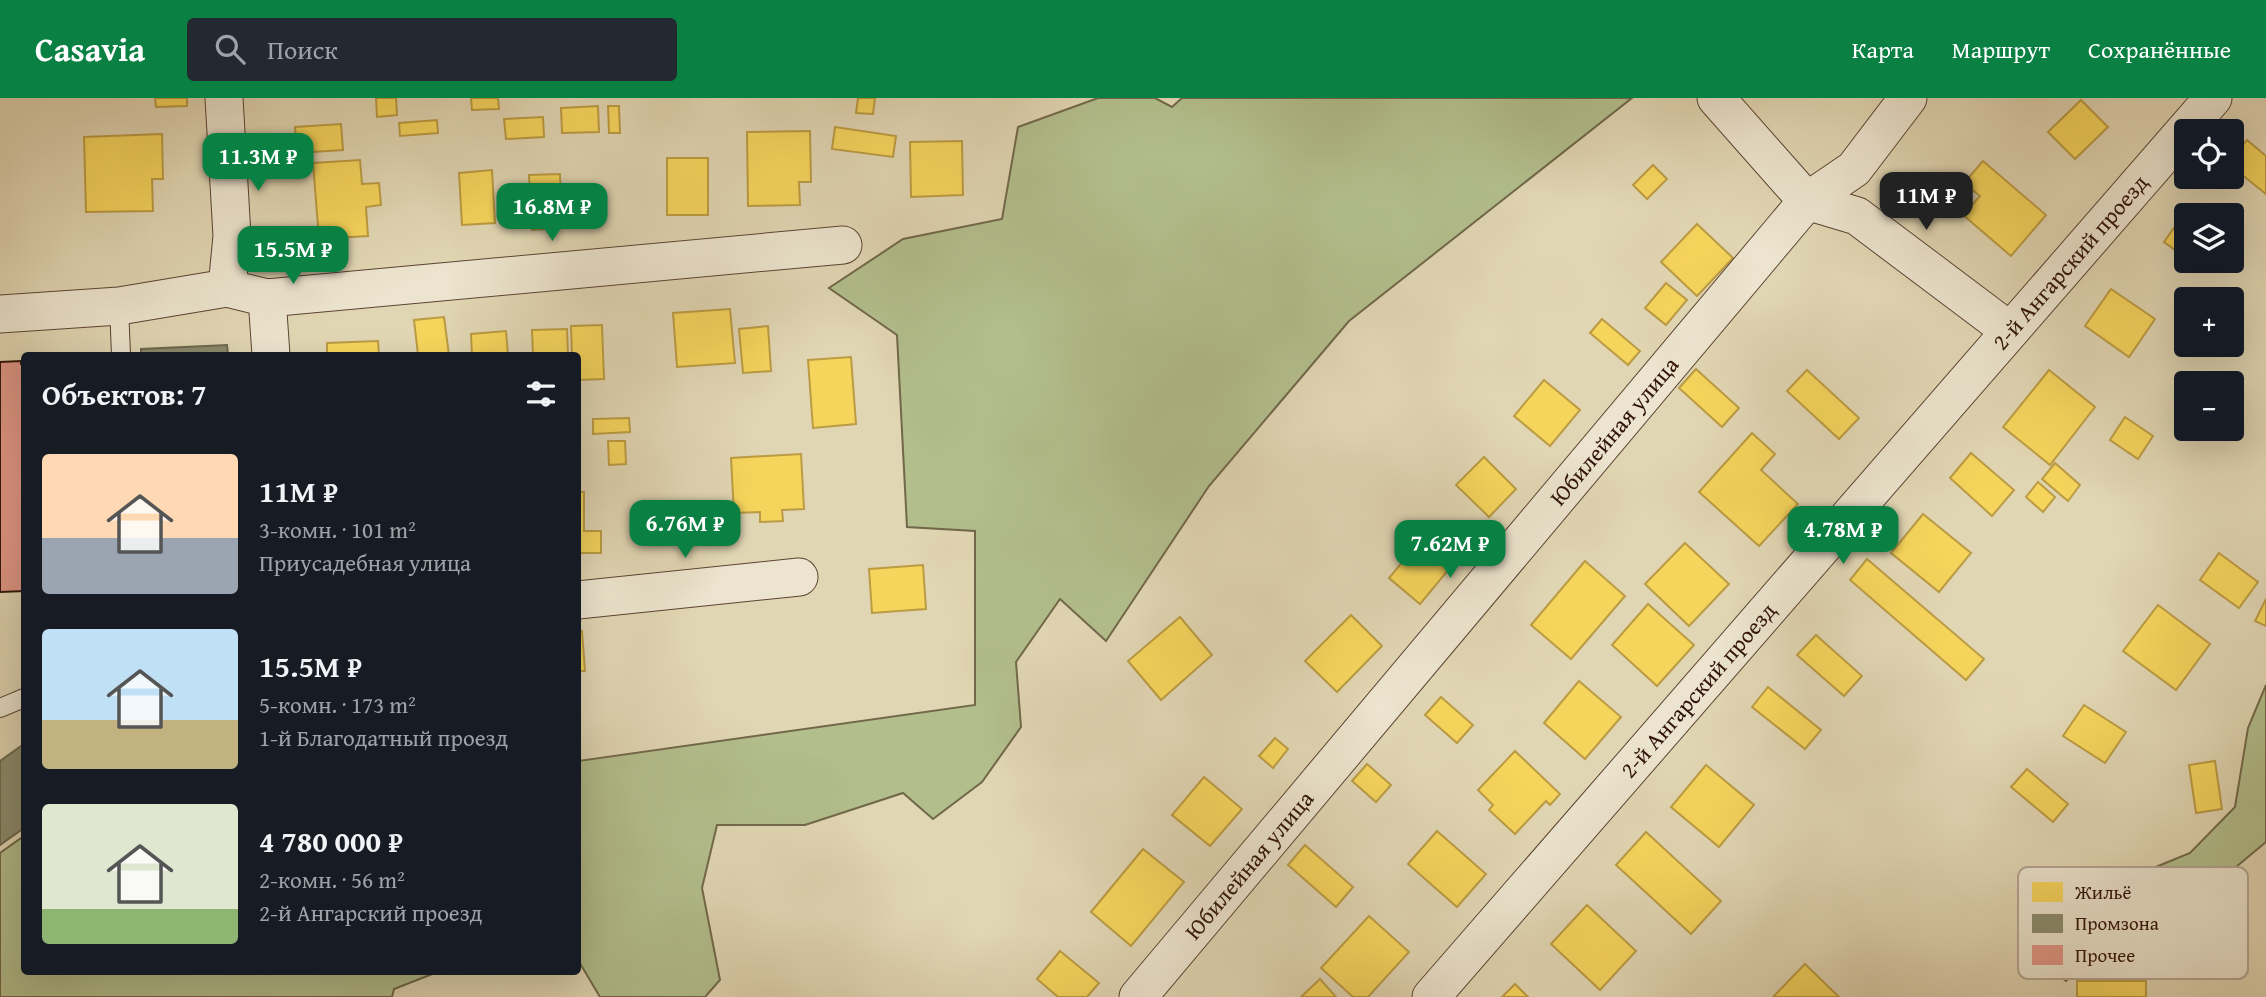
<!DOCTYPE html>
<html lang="ru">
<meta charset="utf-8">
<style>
body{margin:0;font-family:"Gentium Book Plus",serif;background:#242831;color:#f1f3f6;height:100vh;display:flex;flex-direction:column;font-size:26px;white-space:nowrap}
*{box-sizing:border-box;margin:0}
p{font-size:23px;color:#9ea1a6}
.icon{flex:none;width:38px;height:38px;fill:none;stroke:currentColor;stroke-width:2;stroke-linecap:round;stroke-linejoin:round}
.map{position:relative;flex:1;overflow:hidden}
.sheet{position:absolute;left:21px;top:254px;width:560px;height:623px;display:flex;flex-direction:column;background:#171b24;border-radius:7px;box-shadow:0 7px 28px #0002}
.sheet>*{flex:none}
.tools{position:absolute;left:2174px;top:21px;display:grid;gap:14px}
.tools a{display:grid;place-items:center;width:70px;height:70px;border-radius:7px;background:#171b24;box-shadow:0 7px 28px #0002;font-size:35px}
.price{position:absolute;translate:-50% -60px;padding:0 16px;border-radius:14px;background:#0b8043;color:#fff;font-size:23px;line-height:46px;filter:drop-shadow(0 2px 4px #0008)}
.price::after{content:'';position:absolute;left:50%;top:42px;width:21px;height:16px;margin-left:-10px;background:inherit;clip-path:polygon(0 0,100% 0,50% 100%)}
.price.on{background:#222;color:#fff}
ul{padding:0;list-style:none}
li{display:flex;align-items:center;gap:21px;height:175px;padding:0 21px}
li span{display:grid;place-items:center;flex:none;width:196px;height:140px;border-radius:7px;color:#555}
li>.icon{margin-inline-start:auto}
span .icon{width:84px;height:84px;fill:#fffc;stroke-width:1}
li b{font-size:30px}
h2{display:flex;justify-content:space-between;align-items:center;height:84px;padding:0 21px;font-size:30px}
header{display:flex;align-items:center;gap:42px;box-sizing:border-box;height:98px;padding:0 35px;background:#0b8043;color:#fff}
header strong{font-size:33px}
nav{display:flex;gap:38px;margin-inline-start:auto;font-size:24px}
.search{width:490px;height:63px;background:#242831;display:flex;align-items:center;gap:18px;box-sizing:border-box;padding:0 24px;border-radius:7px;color:#9ea1a6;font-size:26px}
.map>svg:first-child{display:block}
.green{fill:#b2be8c;stroke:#71684a;stroke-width:2}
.homes{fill:#f6d55c;stroke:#bb9b43;stroke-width:2}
.industry{fill:#8c8c6e;stroke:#70684f;stroke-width:2}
.building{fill:#e19787;stroke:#301308;stroke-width:2}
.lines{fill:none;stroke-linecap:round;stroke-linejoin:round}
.service-casing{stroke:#5c4433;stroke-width:20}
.minor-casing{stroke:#5c4433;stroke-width:39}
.service{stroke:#ece4ce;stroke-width:18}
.minor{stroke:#ece4ce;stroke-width:37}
.labels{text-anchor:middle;stroke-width:7;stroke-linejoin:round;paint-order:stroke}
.street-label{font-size:23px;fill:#301308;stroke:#ece4ce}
.key{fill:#ece4ce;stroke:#b4a593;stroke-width:2}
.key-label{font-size:19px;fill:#301308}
</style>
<header>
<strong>Casavia</strong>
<div class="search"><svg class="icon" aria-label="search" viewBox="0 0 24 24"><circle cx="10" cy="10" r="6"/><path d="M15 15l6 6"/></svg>Поиск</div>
<nav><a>Карта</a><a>Маршрут</a><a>Сохранённые</a></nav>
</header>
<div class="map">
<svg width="2266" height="899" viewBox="0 0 2266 899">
<rect width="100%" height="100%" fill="#e1d6b3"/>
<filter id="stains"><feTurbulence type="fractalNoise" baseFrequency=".00286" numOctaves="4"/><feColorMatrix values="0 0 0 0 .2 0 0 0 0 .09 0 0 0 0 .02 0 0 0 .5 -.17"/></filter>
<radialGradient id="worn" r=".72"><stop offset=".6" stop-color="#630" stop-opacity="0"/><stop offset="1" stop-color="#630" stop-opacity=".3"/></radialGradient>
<g class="green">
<path d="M1098,0h57l17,9 10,-9h450l-283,223 -140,165 -103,155 -46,-42 -44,63 5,65 -39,55 -49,37 -30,-26 -98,32h-88l-15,63 18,92 -15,17h-105l-22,-37v-199l397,-56v-174l-68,-4 -10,-192 -68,-47 74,-49 99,-20 16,-92z"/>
<path d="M2266,587v157l-48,40 -112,61 -40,38 -17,-13 56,-67 46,-32 39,-16 45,-46 13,-79z"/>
<path d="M24,738v135h416l-46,18 -2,8h-392v-144z"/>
</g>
<g class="homes">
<path d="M155,0h32v8l-31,1z"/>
<path d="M376,0h20l1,17 -20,2z"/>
<path d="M471,0h27l1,11 -27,1z"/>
<path d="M858,0h17l-2,16 -17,-1z"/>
<path d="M2081,2l27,27 -33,32 -27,-27z"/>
<path d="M598,8l1,26 -37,1 -1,-25z"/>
<path d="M608,8h11l1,27h-11z"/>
<path d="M543,19l1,20 -38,2 -2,-20z"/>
<path d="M437,22l1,13 -38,3 -1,-13z"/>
<path d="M341,26l2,26 -46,3 -2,-26z"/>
<path d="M835,29l61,9 -3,21 -61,-8z"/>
<path d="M810,33l1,51h-12l1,23 -52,1 -1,-74z"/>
<path d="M162,36l1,45h-11l1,32 -67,1 -2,-75z"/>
<path d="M2247,42l19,16v38l-35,-28v-7z"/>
<path d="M962,43l1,54 -52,2 -1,-55z"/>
<rect x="667" y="60" width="41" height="57"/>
<path d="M360,62l2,24 17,-1 2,22 -15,2 2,29 -49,3 -6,-76z"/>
<path d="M1983,63l63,54 -35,41 -48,-41 17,-19 -16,-13z"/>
<path d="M1653,67l14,14 -20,20 -14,-14z"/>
<path d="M492,72l3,53 -33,2 -3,-52z"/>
<path d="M560,76l2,54 -30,2 -3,-55z"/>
<path d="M2185,114l5,3h-4v43l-22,-16z"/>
<path d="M1697,126l36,34 -36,38 -36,-34z"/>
<path d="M1666,185l21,17 -21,25 -21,-17z"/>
<path d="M2111,191l44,30 -26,38 -44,-31z"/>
<path d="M730,211l5,54 -58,4 -4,-54z"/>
<path d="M444,219l5,38h-31l-4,-35z"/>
<path d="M1602,221l38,32 -12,14 -38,-32z"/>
<path d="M602,227l2,54 -26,1v-25h-6l-1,-29z"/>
<path d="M768,228l3,45 -28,2 -4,-44z"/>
<path d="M567,231l1,26h-35l-1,-25z"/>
<path d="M506,233l2,24h-39h3l-1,-21z"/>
<path d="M378,243l1,14h-52v-12z"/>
<path d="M851,259l5,67 -43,4 -5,-68z"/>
<path d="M1696,271l43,39 -17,19 -43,-39z"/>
<path d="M1807,272l52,48 -20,21 -52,-48z"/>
<path d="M2049,272l46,37 -45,58 -47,-38z"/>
<path d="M1544,282l36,30 -30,36 -36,-30z"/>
<path d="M2125,319l28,19 -15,23 -28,-19z"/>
<path d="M629,320l1,14 -37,2v-15z"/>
<path d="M1752,335l23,21 -14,16 37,34 -39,42 -60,-54z"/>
<path d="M608,343h17l1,23 -17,1z"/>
<path d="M1971,355l43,37 -22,26 -42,-38z"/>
<path d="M801,356l3,55 -22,1 1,11 -23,1v-10l-26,1 -3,-55z"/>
<path d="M1484,359l32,32 -27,28 -33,-32z"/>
<path d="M2055,365l25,22 -12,16 -26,-22z"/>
<path d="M2038,384l17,15 -12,15 -17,-15z"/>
<path d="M578,394h6v39h17v22h-23z"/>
<path d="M1923,416l48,39 -32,39 -48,-39z"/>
<path d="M1419,444l31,26 -30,36 -31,-26z"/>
<path d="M1685,445l44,41 -40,42 -44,-42z"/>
<path d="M2219,455l39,29 -19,26 -39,-28z"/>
<path d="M1867,461l117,100 -18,21 -116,-100z"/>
<path d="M1585,463l40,35 -54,63 -40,-34z"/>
<path d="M923,467l3,44 -54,4 -3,-44z"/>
<path d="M2266,501v27l-11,-5z"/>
<path d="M1648,506l46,41 -37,41 -45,-41z"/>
<path d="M2158,507l52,39 -34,46 -53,-39z"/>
<path d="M1351,517l31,31 -45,46 -32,-31z"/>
<path d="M1180,519l32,38 -51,45 -33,-39z"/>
<path d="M578,533h4l3,40h-7z"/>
<path d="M1816,537l46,41 -18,20 -47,-41z"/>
<path d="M1579,583l42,36 -36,42 -41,-36z"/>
<path d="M1768,589l53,43 -16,19 -53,-42z"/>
<path d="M1441,599l32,28 -16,18 -32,-28z"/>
<path d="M2084,607l42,27 -21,31 -42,-27z"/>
<path d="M1275,640l13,11 -15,19 -14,-12z"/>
<path d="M1515,653l45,43 -10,11 -4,-4 -31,33 -26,-24 4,-5 -15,-15z"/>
<path d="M2215,663l7,48 -26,4 -7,-48z"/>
<path d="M1367,666l24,21 -15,17 -24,-21z"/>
<path d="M1706,667l48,40 -35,42 -48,-40z"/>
<path d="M2027,671l41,35 -15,18 -42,-35z"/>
<path d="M1204,679l38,32 -32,37 -38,-31z"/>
<path d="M1437,733l49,43 -29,33 -49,-43z"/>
<path d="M1646,734l75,69 -30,33 -75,-69z"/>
<path d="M1305,747l48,42 -17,20 -48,-42z"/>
<path d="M1143,751l41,33 -53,64 -40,-34z"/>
<path d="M1587,807l49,46 -36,39 -49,-46z"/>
<path d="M1369,818l40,36 -41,45h-15l-32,-29z"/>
<path d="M1060,853l39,32 -12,14h-29l-21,-18z"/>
<path d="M1805,866l34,33h-66z"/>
<path d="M1320,881l16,18h-35z"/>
<rect x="2077" y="883" width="69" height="16"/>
<path d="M1515,886l13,13h-26z"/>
</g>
<g class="industry">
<path d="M227,247l1,10h-87v-6z"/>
<path d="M24,646v84l-24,17v-84z"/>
</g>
<path class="building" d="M21,263v3h3v227l-24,1v-230z"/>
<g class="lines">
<defs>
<g id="service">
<path d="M119,208l2,49"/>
<path d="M0,610l24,-10"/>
</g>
<g id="minor">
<path d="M224,0l8,138 -5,52"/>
<path d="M1716,0l91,103 50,15 153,115"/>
<path d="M267,200l576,-53"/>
<path d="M0,216l119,-8 108,-18 40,10 4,57"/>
<path d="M578,502l221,-23"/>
<path d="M1138,899l648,-771 21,-25 47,-32 54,-71"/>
<path d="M1431,899l782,-899"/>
</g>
</defs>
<use href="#service" class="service-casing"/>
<use href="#minor" class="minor-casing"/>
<use href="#service" class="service"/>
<use href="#minor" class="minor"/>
</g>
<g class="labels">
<g class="street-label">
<text transform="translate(2070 164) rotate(-49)" y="8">2-й Ангарский проезд</text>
<text transform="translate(1614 333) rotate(-50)" y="8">Юбилейная улица</text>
<text transform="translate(1698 592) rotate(-49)" y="8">2-й Ангарский проезд</text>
<text transform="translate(1249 767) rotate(-50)" y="8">Юбилейная улица</text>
</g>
</g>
<rect x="2018" y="769" width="230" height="112" rx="10" class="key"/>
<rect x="2032" y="784" width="31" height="20" fill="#f6d55c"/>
<rect x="2032" y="816" width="31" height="19" fill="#8c8c6e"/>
<rect x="2032" y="847" width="31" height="20" fill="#e19787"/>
<g class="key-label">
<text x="2075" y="801">Жильё</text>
<text x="2075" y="832">Промзона</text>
<text x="2075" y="864">Прочее</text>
</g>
<rect width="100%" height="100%" filter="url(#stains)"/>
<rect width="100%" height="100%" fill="url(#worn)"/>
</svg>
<div class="tools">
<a><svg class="icon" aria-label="locate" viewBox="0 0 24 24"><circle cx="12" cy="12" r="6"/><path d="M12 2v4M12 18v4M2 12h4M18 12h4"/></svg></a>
<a><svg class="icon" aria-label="layers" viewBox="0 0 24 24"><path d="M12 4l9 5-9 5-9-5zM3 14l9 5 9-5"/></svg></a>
<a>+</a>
<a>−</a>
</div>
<b class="price" style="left:258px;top:95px">11.3M ₽</b>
<b class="price on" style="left:1926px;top:134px">11M ₽</b>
<b class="price" style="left:552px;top:145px">16.8M ₽</b>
<b class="price" style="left:293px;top:188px">15.5M ₽</b>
<b class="price" style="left:685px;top:462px">6.76M ₽</b>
<b class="price" style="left:1843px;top:468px">4.78M ₽</b>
<b class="price" style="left:1450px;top:482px">7.62M ₽</b>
<section class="sheet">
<h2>Объектов: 7<svg class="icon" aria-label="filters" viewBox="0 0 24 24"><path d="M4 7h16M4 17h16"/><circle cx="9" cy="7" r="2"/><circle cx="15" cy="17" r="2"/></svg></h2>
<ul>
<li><span style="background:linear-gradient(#ffd9b3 60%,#9aa5b1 0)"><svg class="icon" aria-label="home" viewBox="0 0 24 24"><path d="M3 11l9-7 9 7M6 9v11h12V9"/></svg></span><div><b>11M ₽</b><p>3-комн. · 101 m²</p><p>Приусадебная улица</p></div></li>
<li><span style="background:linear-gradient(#bfe0f5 65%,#c2b280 0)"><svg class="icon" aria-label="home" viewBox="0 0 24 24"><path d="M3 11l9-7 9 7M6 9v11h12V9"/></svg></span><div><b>15.5M ₽</b><p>5-комн. · 173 m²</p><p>1-й Благодатный проезд</p></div></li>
<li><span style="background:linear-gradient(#dfe7d0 75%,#8fb573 0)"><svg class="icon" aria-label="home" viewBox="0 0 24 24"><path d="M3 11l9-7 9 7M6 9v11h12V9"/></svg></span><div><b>4 780 000 ₽</b><p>2-комн. · 56 m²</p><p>2-й Ангарский проезд</p></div></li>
</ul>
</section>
</div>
